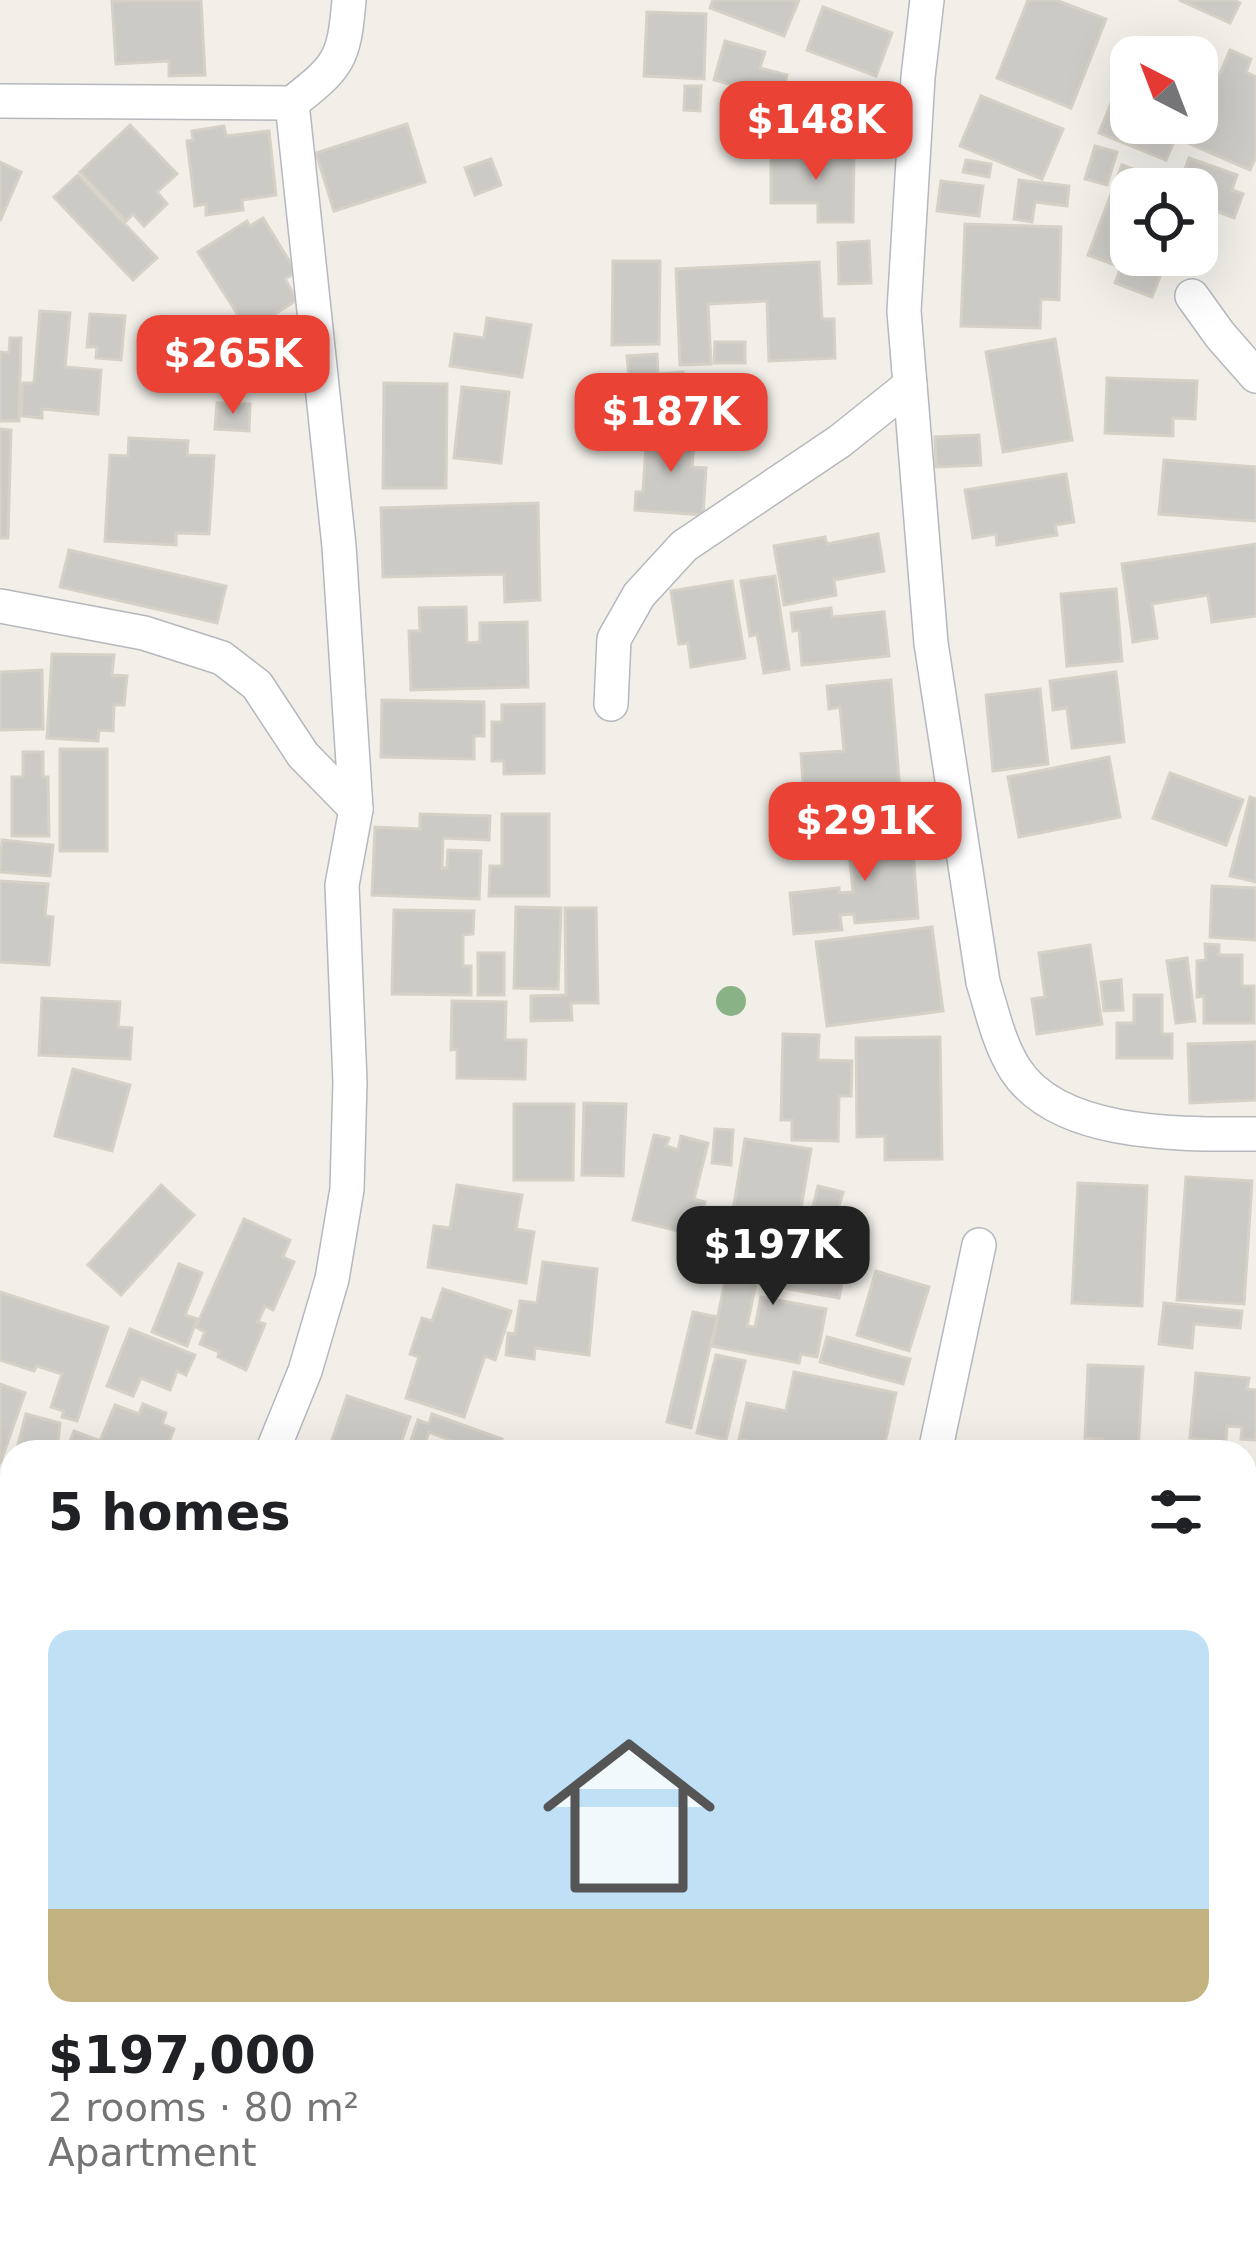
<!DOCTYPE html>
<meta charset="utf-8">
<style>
body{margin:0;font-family:"DejaVu Sans",sans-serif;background:#f6f6f6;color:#202124;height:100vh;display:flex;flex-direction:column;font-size:45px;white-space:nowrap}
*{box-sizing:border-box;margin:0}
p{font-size:39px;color:#757577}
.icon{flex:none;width:66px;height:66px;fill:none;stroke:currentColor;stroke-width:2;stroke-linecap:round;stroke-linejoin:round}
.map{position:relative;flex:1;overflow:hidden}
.details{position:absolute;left:0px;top:1440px;width:1257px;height:804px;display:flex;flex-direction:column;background:#fff;border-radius:36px 36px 0 0;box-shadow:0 12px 48px #0002}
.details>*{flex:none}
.needle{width:78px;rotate:318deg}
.buttons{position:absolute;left:1110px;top:36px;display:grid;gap:24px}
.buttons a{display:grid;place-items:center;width:108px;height:108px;border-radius:24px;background:#fff;box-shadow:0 12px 48px #0002;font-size:60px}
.price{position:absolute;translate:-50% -102px;padding:0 27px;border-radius:24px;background:#ea4335;color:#fff;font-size:39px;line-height:78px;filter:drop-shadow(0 3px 6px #0008)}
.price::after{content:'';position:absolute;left:50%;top:72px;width:36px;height:27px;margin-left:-18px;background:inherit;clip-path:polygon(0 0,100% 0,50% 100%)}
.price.selected{background:#222;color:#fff}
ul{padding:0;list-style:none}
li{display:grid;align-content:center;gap:24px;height:636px;padding:0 48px}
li+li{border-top:3px solid #e0e0e0}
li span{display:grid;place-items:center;height:372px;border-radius:24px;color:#555}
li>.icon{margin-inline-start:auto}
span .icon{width:216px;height:216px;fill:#fffc;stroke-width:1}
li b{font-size:51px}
h2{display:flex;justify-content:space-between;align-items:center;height:144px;padding:0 48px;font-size:51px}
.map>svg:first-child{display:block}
.building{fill:#cccac5;stroke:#d6d1c6;stroke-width:3}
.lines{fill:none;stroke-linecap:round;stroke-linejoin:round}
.street-casing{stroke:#b5b8bc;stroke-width:36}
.path{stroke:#9cc7a9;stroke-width:8;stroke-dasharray:12 6;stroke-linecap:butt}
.street{stroke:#fff;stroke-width:33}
.tree{fill:#89b387}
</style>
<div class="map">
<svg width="1256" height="2244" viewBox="0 0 1256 2244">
<rect width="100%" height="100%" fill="#f1efe8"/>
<g class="building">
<path d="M201,0l4,75 -36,1v-15l-53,3 -4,-63z"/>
<path d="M713,0h86l-15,36 -74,-28z"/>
<path d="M1028,0h28l50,19 -35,89 -74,-30z"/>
<path d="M1179,0h55l6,3 -10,20z"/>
<path d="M823,7l69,26 -16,43 -69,-26z"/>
<path d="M647,12l59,2 -2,65 -60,-3z"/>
<path d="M725,41l40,11 -5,16 27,7 -6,23 -67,-18z"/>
<path d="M1230,50l21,9 -5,13 10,5v80l-6,13 -60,-26z"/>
<path d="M685,86h16l-1,25 -16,-1z"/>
<path d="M981,96l82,33 -21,50 -82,-33z"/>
<path d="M1112,101l19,7v15h36l13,5 -14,32 -67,-27z"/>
<path d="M407,124l18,58 -91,29 -18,-58z"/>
<path d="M130,125l47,49 -20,18 10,12 -23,22 -11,-12 -7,7 -46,-49z"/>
<path d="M224,126l2,10 43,-5 7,64 -34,5 1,10 -37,5v-11l-11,2 -8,-65 6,-1 -1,-9z"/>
<path d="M1095,146l22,6 -10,33 -22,-6z"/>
<path d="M771,154h83l-1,68h-35v-19h-47z"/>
<path d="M1189,158l48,17 -5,15 11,4 -9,24 -36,-14 7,-16 -24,-9z"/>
<path d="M491,159l10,26 -26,10 -10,-27z"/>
<path d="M966,160l25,4 -2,13 -26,-5z"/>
<path d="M0,162l21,10 -21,49z"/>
<path d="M1122,165l67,24h-58v66h49l-1,5 -11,-4 -16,41 -37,-14 6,-16 -33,-12z"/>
<path d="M78,175l79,83 -24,22 -79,-83z"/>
<path d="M1019,180l50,6 -2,20 -32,-4 -3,20 -18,-3z"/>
<path d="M941,181l42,5 -4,30 -42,-5z"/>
<path d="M263,218l33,54 -11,7 12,21 -49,31 -50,-79 49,-31 3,5z"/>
<path d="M965,224l96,3 -2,73 -18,-1 -1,29 -79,-2z"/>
<path d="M869,241l2,42 -32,1 -1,-41z"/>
<path d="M613,261h47l-1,83 -47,1z"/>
<path d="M819,262l3,57h12l1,39 -66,3 -2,-60 -59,3 3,60 -31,1 -4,-96z"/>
<path d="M40,311l30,2 -5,54 36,3 -3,44 -56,-5v9l-21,-2 2,-33h11z"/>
<path d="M90,314l35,2 -4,44 -25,-2 1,-11h-10z"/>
<path d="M487,318l44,7 -9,52 -72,-11 5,-32 29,4z"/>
<path d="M10,338h11l-2,83h-19v-69l9,1z"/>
<path d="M1055,339l17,101 -69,12 -17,-100z"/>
<path d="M715,342h30v21h-31z"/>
<path d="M657,354l1,20 25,-2 2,26 -54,4 -4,-46z"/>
<path d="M1107,378l90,3 -2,38 -22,-1v18l-68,-3z"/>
<path d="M384,383l63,1 -1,104h-63z"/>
<path d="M462,387l47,5 -8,71 -47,-5z"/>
<path d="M217,403l33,1 -1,27 -34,-2z"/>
<path d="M0,429l11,1 -3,108h-8z"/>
<path d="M647,429l48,4 -3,34 14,1 -3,47 -68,-5 1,-18h7z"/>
<path d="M979,435l2,30 -45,2 -1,-30z"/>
<path d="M129,438l59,3 -1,14 27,1 -5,78 -33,-1v12l-71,-4 5,-86 18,1z"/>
<path d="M1164,460l92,7v54l-97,-7z"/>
<path d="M1066,474l8,48 -19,3 2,10 -60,10 -1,-11 -23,4 -8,-48z"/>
<path d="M538,503l2,97 -35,2 -1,-28 -121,3 -2,-69z"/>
<path d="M878,534l6,37 -50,9 2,15 -52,10 -10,-59 51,-9 2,7z"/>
<path d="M1256,544v72l-44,6 -4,-27 -56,9 5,34 -24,4 -11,-78z"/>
<path d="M69,550l157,36 -9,37 -157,-36z"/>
<path d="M775,576l14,93 -25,4 -7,-39 -7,2 -9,-55z"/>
<path d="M732,581l13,77 -54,9 -3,-24 -9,1 -8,-53z"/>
<path d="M1116,589l6,72 -55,5 -6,-72z"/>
<path d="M466,607l1,36 13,-1v-19l47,-1 1,65 -117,3 -2,-59h11l-1,-23z"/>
<path d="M831,608l1,9 52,-5 5,44 -87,9 -3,-35 -6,1 -2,-18z"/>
<path d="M52,654l62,1 -2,20 15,1 -3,29h-10l-1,26 -14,-1 -1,11 -51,-3z"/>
<path d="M42,670l1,59 -43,1v-58z"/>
<path d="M1116,672l8,70 -52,6 -5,-40 -14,2 -3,-29z"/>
<path d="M891,680l9,111 -96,8 -3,-45 43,-3 -4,-44 -11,2 -2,-23z"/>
<path d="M1040,689l8,75 -55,7 -7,-76z"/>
<path d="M382,700l102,2v34h-10v23l-93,-2z"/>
<path d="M544,704v69l-40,1v-13h-12v-39h10v-17z"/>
<rect x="60" y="749" width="47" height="102"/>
<path d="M23,752h20v25h5l1,59h-37v-59h11z"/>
<path d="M1109,757l11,60 -101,20 -11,-60z"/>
<path d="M1170,773l73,27 -17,45 -73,-27z"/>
<path d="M1250,797l6,2v83l-26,-6z"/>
<path d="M420,814l70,2 -1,24 -46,-2 -1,30h5l1,-18 33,1 -2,48 -107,-4 3,-68 45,2z"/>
<path d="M502,814h47v82h-60l1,-30h12z"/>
<path d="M911,824l7,94 -63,5 -1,-9 -14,1 2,15 -48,4 -4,-41 49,-5v5l14,-1 -6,-63z"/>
<path d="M2,840l51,5 -3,31 -50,-4z"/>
<path d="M0,881l48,3 -3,32 8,1 -4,48 -49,-3z"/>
<path d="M1212,886l44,2v52l-46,-3z"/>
<path d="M516,907l45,1 -3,81 -44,-1z"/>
<path d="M565,908h31l2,95h-27l1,17 -41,1v-25l35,-1z"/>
<path d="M394,910l80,1 -1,23 -10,1v31h8v29l-79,-1z"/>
<path d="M932,927l11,84 -116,15 -11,-84z"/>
<path d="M1205,944l14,1v10h23v31h12v37h-50v-27l-7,1v-36l9,-1z"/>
<path d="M1090,945l12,79 -65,10 -5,-35 13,-2 -6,-44z"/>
<rect x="478" y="953" width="26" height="42"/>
<path d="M1187,958l8,63 -19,2 -9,-62z"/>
<path d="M1121,980l2,30 -19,1 -3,-29z"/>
<path d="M1134,995h28v39h10v24h-55v-35h17z"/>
<path d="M42,998l78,4 -2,25 14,1 -2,31 -91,-4z"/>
<path d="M452,1001l54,1 -1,38h21l-1,39 -68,-1v-29l-6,1z"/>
<path d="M783,1034l36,1 -1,25 34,1 -1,35h-12l-1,45 -46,-1v-20h-11z"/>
<path d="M940,1037l2,122 -57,1v-24l-28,1 -1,-99z"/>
<path d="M1256,1042v58l-66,3 -2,-59z"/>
<path d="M73,1069l57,16 -18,66 -57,-15z"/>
<path d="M584,1103l42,1 -3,72 -41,-1z"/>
<path d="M514,1104h60l-1,76h-59z"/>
<path d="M715,1129l18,1 -2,35 -19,-2z"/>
<path d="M654,1135l15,3 -3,8 12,4 3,-14 27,7 -14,56 11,3 -5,20 22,5 -3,14 -86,-21z"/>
<path d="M745,1139l66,10 -17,101 -66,-10z"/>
<path d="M1186,1177l66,4 -8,123 -67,-4z"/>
<path d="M1078,1183l69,3 -5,120 -70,-3z"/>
<path d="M161,1185l33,30 -73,80 -33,-30z"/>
<path d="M457,1185l65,10 -6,34 18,3 -8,51 -98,-16 6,-41 16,2z"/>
<path d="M818,1186l25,6 -8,28 -24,-5z"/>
<path d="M244,1219l46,21 -7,17 11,5 -21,48 -8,-4 -7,16 7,2 -19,46 -28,-13 1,-5 -19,-8 5,-12 -9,-5z"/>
<path d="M731,1251l113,21 -5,26 -83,-15 -9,43 8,1 6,-30 65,12 -9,48 -16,-3 -2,9 -87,-17z"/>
<path d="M543,1262l54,7 -8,86 -54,-7 -1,11 -28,-4 2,-22 7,1 5,-33 17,2z"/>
<path d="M179,1264l23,9 -17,42 12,4 -10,27 -35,-14z"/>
<path d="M876,1271l53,16 -20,64 -52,-16z"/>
<path d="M443,1289l68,22 -16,49 -10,-4 -21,61 -58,-19 13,-41 -9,-3 12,-36 10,3z"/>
<path d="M0,1292l108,35 -31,94 -15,-4 2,-6 -13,-4 11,-33 -25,-8 -3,5 -34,-11z"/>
<path d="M1164,1303l78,8 -2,17 -46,-4 -2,24 -33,-4z"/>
<path d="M693,1312l24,5 -26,111 -24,-6z"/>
<path d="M130,1329l65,26 -9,20 -9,-4 -7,19 -29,-12 -8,18 -26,-10z"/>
<path d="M827,1337l83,22 -7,25 -83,-22z"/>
<path d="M716,1355l29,6 -19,79 -29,-7z"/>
<path d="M1088,1365l55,2 -5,85h-36l1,-13 -18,-1z"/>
<path d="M794,1372l102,21 -13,59h-83l-61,-13 8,-36 39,8z"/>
<path d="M1196,1373l53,5 -2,11 9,1v50l-15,-1 1,-12 -15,-1 -1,16 -36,-4z"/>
<path d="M0,1384l25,9 -25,71z"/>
<path d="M347,1396l63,21 -12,35h-70z"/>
<path d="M143,1404l23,9 -4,11 12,5 -9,23h-99l8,-21 26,10 15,-36 24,9z"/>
<path d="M26,1414l34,9 -3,29h-41z"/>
<path d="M432,1414l70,25 -4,13h-34l2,-6 -37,-14 -7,20h-15l11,-32 11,4z"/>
<path d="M1251,1483l5,5v105l-11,-11v-93z"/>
<path d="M0,1601l5,1 -4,13 11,5 -12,37z"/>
<path d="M12,1671v72l-12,-3v-27z"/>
<path d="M1245,1703l11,2v64l-7,-1 -4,18z"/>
<path d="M1,1856l11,5v42l-12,-6z"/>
<path d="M47,2232h7l9,12h-26l-2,-3z"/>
<path d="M80,2232h38l-7,12h-9z"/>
<path d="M136,2232h51l-5,12h-51z"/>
<path d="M359,2232h42l-9,12h-15z"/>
<path d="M409,2232h117l20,12h-136l-6,-4z"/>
<path d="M553,2232h39l-7,12h-12z"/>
<path d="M712,2232h137l-7,12h-109z"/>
<path d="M854,2232h75l18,12h-102z"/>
</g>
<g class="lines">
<defs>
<g id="street">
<path d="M927,0l-9,77 -14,234 27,332 52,339c9,29 16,62 32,87 44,69 169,65 241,65"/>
<path d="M0,101l292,2c47,-37 52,-43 57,-103"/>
<path d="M1192,296l28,39 36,41"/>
<path d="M0,606l144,27 78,25 35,27 46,70 53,54"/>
<path d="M611,704l3,-65 25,-44 45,-49 156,-105 70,-56"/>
<path d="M272,1452l33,-81 27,-92 15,-90 3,-107 -8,-197 14,-76 -17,-263 -47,-443"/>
<path d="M935,1452l44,-207"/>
<path d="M0,1513l12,6"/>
<path d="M0,2088l12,-13"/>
<path d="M1245,2109l11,-17"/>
<path d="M656,2244l7,-12"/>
<path d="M1158,2244l7,-12"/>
</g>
</defs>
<use href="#street" class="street-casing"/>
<path class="path" d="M0,1993l12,-5"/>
<use href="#street" class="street"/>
</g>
<circle class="tree" cx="731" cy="1001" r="15"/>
</svg>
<div class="buttons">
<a><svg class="needle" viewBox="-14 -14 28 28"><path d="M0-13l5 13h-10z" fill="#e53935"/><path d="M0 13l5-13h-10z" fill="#757577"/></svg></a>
<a><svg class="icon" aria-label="locate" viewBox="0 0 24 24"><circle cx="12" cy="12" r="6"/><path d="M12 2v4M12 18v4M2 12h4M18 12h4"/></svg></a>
</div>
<b class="price" style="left:816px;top:183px">$148K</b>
<b class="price" style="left:233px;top:417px">$265K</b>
<b class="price" style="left:671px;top:475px">$187K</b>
<b class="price" style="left:865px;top:884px">$291K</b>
<b class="price selected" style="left:773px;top:1308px">$197K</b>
<section class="details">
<h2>5 homes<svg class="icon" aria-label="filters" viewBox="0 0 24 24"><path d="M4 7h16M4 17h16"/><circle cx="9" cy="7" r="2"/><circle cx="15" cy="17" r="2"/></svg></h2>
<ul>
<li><span style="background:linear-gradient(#bfe0f5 75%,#c2b280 0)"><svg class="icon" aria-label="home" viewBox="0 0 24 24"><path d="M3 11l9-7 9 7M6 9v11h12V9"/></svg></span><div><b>$197,000</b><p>2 rooms · 80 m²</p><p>Apartment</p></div></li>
</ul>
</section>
</div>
